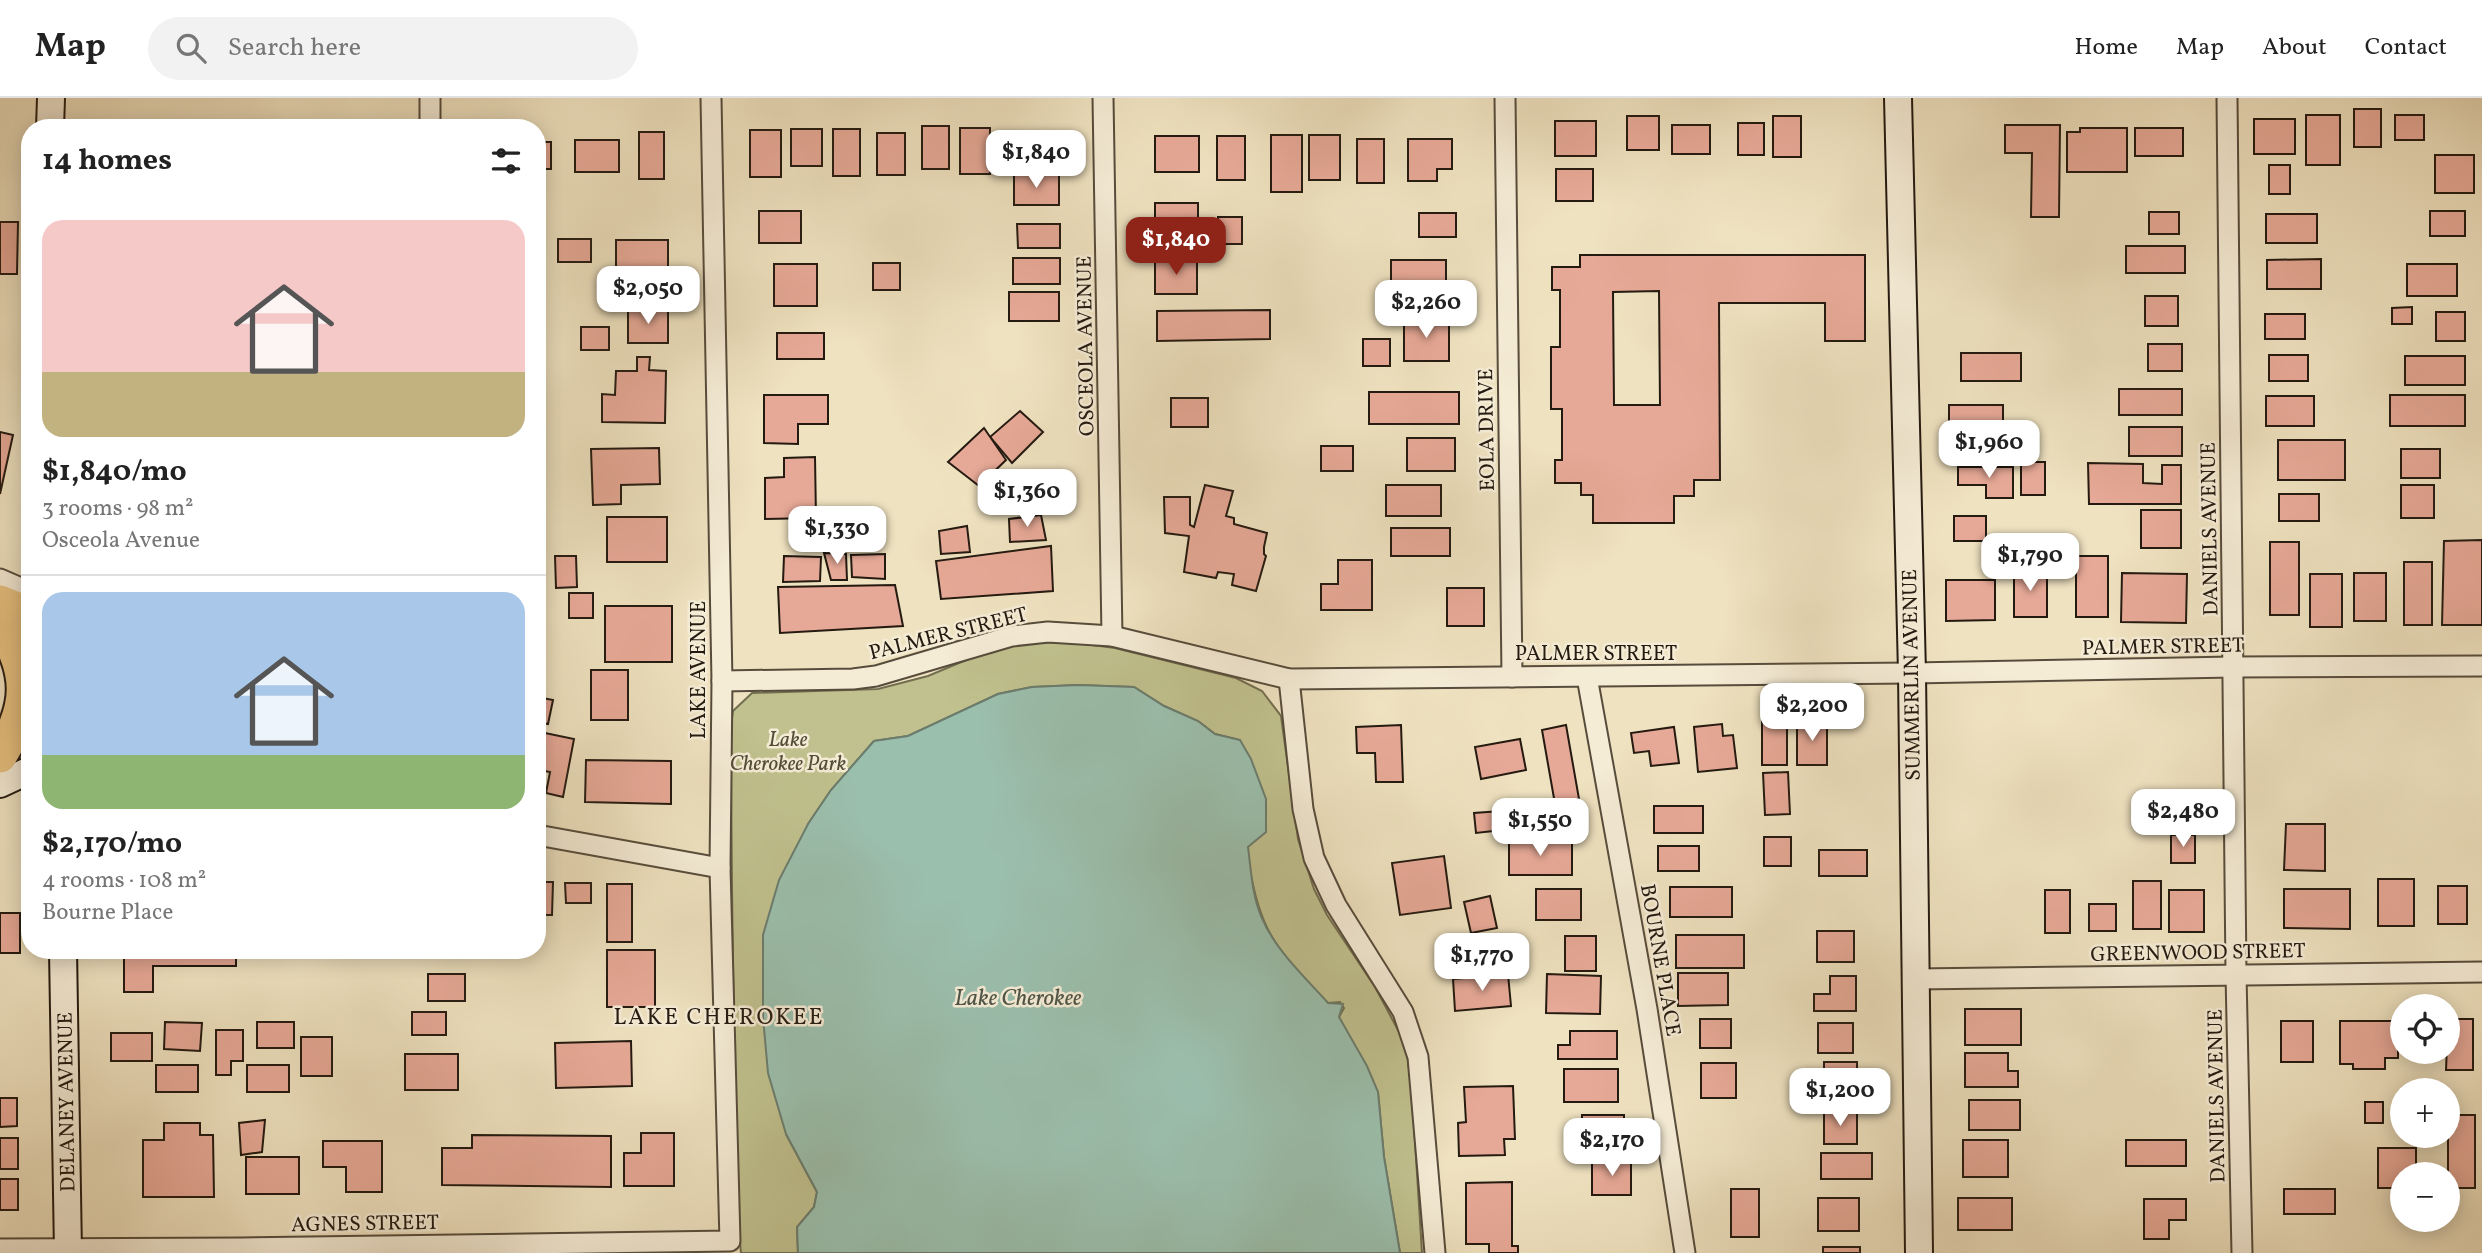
<!DOCTYPE html>
<meta charset="utf-8">
<style>
body{margin:0;font-family:Vollkorn,serif;background:#f2f2f2;color:#222;height:100vh;display:flex;flex-direction:column;font-size:26px;white-space:nowrap}
*{box-sizing:border-box;margin:0}
p{font-size:23px;color:#767676}
.icon{flex:none;width:38px;height:38px;fill:none;stroke:currentColor;stroke-width:2;stroke-linecap:round;stroke-linejoin:round}
.map{position:relative;flex:1;overflow:hidden}
.sheet{position:absolute;left:21px;top:21px;width:525px;height:840px;display:flex;flex-direction:column;background:#fff;border-radius:28px;box-shadow:0 4px 18px #0003}
.sheet>*{flex:none}
.buttons{position:absolute;left:2390px;top:896px;display:grid;gap:14px}
.buttons a{display:grid;place-items:center;width:70px;height:70px;border-radius:50%;background:#fff;box-shadow:0 4px 18px #0003;font-size:35px}
.price{position:absolute;translate:-50% -60px;padding:0 16px;border-radius:14px;background:#fff;color:#222;font-size:23px;line-height:46px;filter:drop-shadow(0 2px 4px #0008)}
.price::after{content:'';position:absolute;left:50%;top:42px;width:21px;height:16px;margin-left:-10px;background:inherit;clip-path:polygon(0 0,100% 0,50% 100%)}
.price.active{background:#8f2418;color:#fff}
ul{padding:0;list-style:none}
li{display:grid;align-content:center;gap:14px;height:371px;padding:0 21px}
li+li{border-top:2px solid #e0e0e0}
li span{display:grid;place-items:center;height:217px;border-radius:21px;color:#555}
li>.icon{margin-inline-start:auto}
span .icon{width:126px;height:126px;fill:#fffc;stroke-width:1}
li b{font-size:30px}
h2{display:flex;justify-content:space-between;align-items:center;height:84px;padding:0 21px;font-size:30px}
header{display:flex;align-items:center;gap:42px;box-sizing:border-box;height:98px;padding:0 35px;background:#fff;border-bottom:2px solid #e0e0e0}
header strong{font-size:33px}
nav{display:flex;gap:38px;margin-inline-start:auto;font-size:24px}
.search{width:490px;height:63px;background:#f2f2f2;display:flex;align-items:center;gap:18px;box-sizing:border-box;padding:0 24px;border-radius:38px;color:#767676;font-size:26px}
.map>svg:first-child{display:block}
.green{fill:#c0c18e;stroke:#726e4f;stroke-width:2}
.water{fill:#9bbfad;stroke:#6b7d6e;stroke-width:2}
.building{fill:#e7a997;stroke:#241a10;stroke-width:2;fill-rule:evenodd}
.lines{fill:none;stroke-linecap:round;stroke-linejoin:round}
.street-casing{stroke:#574c3c;stroke-width:23}
.secondary-casing{stroke:#241a10;stroke-width:30}
.highway-casing{stroke:#241a10;stroke-width:37}
.street{stroke:#f5ecd6;stroke-width:19}
.secondary{stroke:#f5ecd6;stroke-width:26}
.highway{stroke:#e8c180;stroke-width:33}
.labels{text-anchor:middle;stroke-width:5;stroke-linejoin:round;paint-order:stroke}
.street-label{font-size:21px;fill:#241a10;stroke:#f5ecd6}
.park-label{font-size:21px;font-style:italic;fill:#534c36;stroke:#f5ecd6}
.water-label{font-size:23px;font-style:italic;fill:#4e5447;stroke:#f5ecd6}
.neighbourhood-label{font-size:23px;letter-spacing:2px;fill:#241a10;stroke:#f5ecd6}
</style>
<header>
<strong>Map</strong>
<div class="search"><svg class="icon" aria-label="search" viewBox="0 0 24 24"><circle cx="10" cy="10" r="6"/><path d="M15 15l6 6"/></svg>Search here</div>
<nav><a>Home</a><a>Map</a><a>About</a><a>Contact</a></nav>
</header>
<div class="map">
<svg width="2482" height="1155" viewBox="0 0 2482 1155">
<rect width="100%" height="100%" fill="#efe2c0"/>
<filter id="stains"><feTurbulence type="fractalNoise" baseFrequency=".00286" numOctaves="4"/><feColorMatrix values="0 0 0 0 .2 0 0 0 0 .09 0 0 0 0 .02 0 0 0 .5 -.17"/></filter>
<radialGradient id="worn" r=".72"><stop offset=".6" stop-color="#630" stop-opacity="0"/><stop offset="1" stop-color="#630" stop-opacity=".3"/></radialGradient>
<path class="green" d="M1025,544l52,1 38,5 121,30 26,13 19,25 17,123 16,50 13,26 48,72 31,58 6,49 10,159h-22l-16,-96 -6,-65 -39,-75 5,-9 -4,-6 -12,1c-18,-19 -39,-39 -53,-61 -34,-53 -30,-140 -35,-202l-25,-6 -17,-13 -34,-15 -30,-19 -56,-2 -46,2 -34,7 -90,42 -34,5 -43,49 -23,34 -22,310 31,58 -3,15 -17,20 1,26h-57l-4,-42c-3,-162 -6,-324 -6,-486l2,-14 19,-18 126,-4 50,-13 43,-18z"/>
<path class="water" d="M1078,587l56,2 30,19 34,15 17,13 25,6 11,19 15,40v33l-18,15c3,23 4,47 13,69 14,34 43,60 67,87l15,1 -4,13 28,49 11,26 6,65 16,96h-602l-1,-26 17,-20 3,-15 -31,-58 -18,-61 -5,-56v-82l16,-55 29,-56 23,-34 43,-49 34,-5 90,-42 34,-7z"/>
<g class="building">
<rect x="2354" y="11" width="27" height="38"/>
<rect x="2306" y="17" width="34" height="50"/>
<rect x="2395" y="17" width="29" height="25"/>
<rect x="1627" y="18" width="32" height="34"/>
<rect x="1773" y="18" width="28" height="41"/>
<rect x="2254" y="21" width="41" height="35"/>
<rect x="1555" y="23" width="41" height="35"/>
<rect x="1738" y="25" width="26" height="32"/>
<rect x="1672" y="27" width="38" height="29"/>
<path d="M2005,27h55l-1,92h-28l1,-64h-27z"/>
<rect x="922" y="28" width="27" height="43"/>
<rect x="960" y="30" width="30" height="46"/>
<path d="M2080,30h47v44h-60v-40h13z"/>
<rect x="2135" y="30" width="48" height="28"/>
<rect x="791" y="31" width="31" height="37"/>
<rect x="833" y="31" width="27" height="47"/>
<rect x="750" y="32" width="31" height="47"/>
<rect x="639" y="34" width="25" height="47"/>
<rect x="1011" y="34" width="52" height="32"/>
<rect x="877" y="35" width="28" height="42"/>
<rect x="1271" y="37" width="31" height="57"/>
<rect x="1309" y="37" width="31" height="45"/>
<rect x="1155" y="38" width="44" height="36"/>
<rect x="1217" y="38" width="28" height="44"/>
<rect x="1357" y="41" width="27" height="44"/>
<path d="M1408,41h44v30h-15v12h-29z"/>
<rect x="575" y="42" width="44" height="32"/>
<rect x="537" y="44" width="14" height="27"/>
<rect x="2435" y="57" width="39" height="38"/>
<rect x="2269" y="67" width="21" height="29"/>
<rect x="1556" y="71" width="37" height="32"/>
<rect x="1014" y="76" width="45" height="31"/>
<rect x="1155" y="105" width="43" height="28"/>
<rect x="759" y="113" width="42" height="32"/>
<rect x="2430" y="113" width="35" height="25"/>
<rect x="2149" y="114" width="30" height="22"/>
<rect x="1419" y="115" width="37" height="24"/>
<rect x="2266" y="116" width="51" height="29"/>
<rect x="1218" y="119" width="24" height="27"/>
<path d="M0,124h18l-1,52h-17z"/>
<path d="M1017,126h43v24h-42z"/>
<rect x="558" y="141" width="33" height="23"/>
<rect x="616" y="142" width="52" height="37"/>
<rect x="2126" y="148" width="59" height="27"/>
<path d="M1580,157h285v86h-40v-38h-106l1,177h-26v16h-20v27h-81v-28h-12v-12h-26v-23h7v-51h-11v-62h9v-57h-8v-23h28zM1659,193l1,114h-46l-1,-113z"/>
<rect x="1013" y="160" width="47" height="26"/>
<path d="M2321,161v30h-54v-29z"/>
<rect x="1155" y="162" width="42" height="34"/>
<rect x="1391" y="162" width="55" height="35"/>
<rect x="873" y="165" width="27" height="27"/>
<rect x="774" y="166" width="43" height="42"/>
<rect x="2407" y="166" width="50" height="32"/>
<rect x="1009" y="194" width="50" height="29"/>
<rect x="2145" y="198" width="33" height="30"/>
<path d="M2412,209v17h-20v-16z"/>
<rect x="628" y="210" width="40" height="35"/>
<path d="M1270,212v29l-113,2v-30z"/>
<rect x="2436" y="214" width="29" height="29"/>
<rect x="2265" y="216" width="40" height="25"/>
<rect x="1404" y="222" width="45" height="41"/>
<rect x="581" y="229" width="28" height="23"/>
<rect x="777" y="235" width="47" height="26"/>
<rect x="1363" y="241" width="27" height="27"/>
<rect x="2148" y="246" width="34" height="27"/>
<rect x="1961" y="255" width="60" height="28"/>
<rect x="2269" y="257" width="39" height="26"/>
<rect x="2405" y="258" width="60" height="29"/>
<path d="M637,259h13l-1,13 17,1 -1,52 -63,-1v-28l13,1 1,-24h21z"/>
<rect x="2119" y="291" width="63" height="26"/>
<rect x="1369" y="294" width="90" height="32"/>
<path d="M764,297h64v29h-30v20l-34,-1z"/>
<rect x="2390" y="297" width="75" height="31"/>
<rect x="2266" y="298" width="48" height="30"/>
<rect x="1171" y="300" width="37" height="29"/>
<path d="M1949,307h54v16h13v17h-67z"/>
<path d="M1020,313l23,21 -31,31 -22,-26z"/>
<rect x="2129" y="329" width="53" height="29"/>
<path d="M984,330l22,32 -27,26 -31,-24z"/>
<path d="M0,334l13,3 -13,59z"/>
<rect x="1407" y="340" width="48" height="33"/>
<rect x="2278" y="342" width="67" height="40"/>
<rect x="1321" y="348" width="32" height="25"/>
<path d="M659,350l1,36 -39,1v19l-28,1 -2,-56z"/>
<rect x="2401" y="351" width="39" height="29"/>
<path d="M815,359l1,61 -51,1v-41l19,-1v-19z"/>
<rect x="2021" y="364" width="24" height="33"/>
<path d="M2088,365l55,1v19l19,1v-19h19v39h-92z"/>
<path d="M1958,369h55v31h-27v-13h-28z"/>
<path d="M1205,387l28,6 -7,25 8,2v6l33,9 -3,14v7l2,2 -10,35 -24,-6 2,-11 -16,-2 -2,6 -32,-6 5,-36 -24,-3 -1,-36h26v28l4,2z"/>
<rect x="1386" y="387" width="55" height="31"/>
<rect x="2401" y="387" width="33" height="33"/>
<rect x="2279" y="396" width="40" height="27"/>
<path d="M537,402h7l1,37h-8z"/>
<rect x="2141" y="412" width="40" height="38"/>
<path d="M1041,417l5,25 -36,2 -1,-23z"/>
<rect x="1954" y="418" width="32" height="25"/>
<rect x="607" y="419" width="60" height="45"/>
<path d="M967,428l3,26 -29,2 -2,-23z"/>
<rect x="1391" y="430" width="59" height="28"/>
<path d="M2482,442v85h-40l2,-84z"/>
<rect x="2270" y="444" width="29" height="73"/>
<path d="M1051,448l2,45 -112,8 -5,-38z"/>
<path d="M824,455l22,1 1,26h-16z"/>
<path d="M885,456v25l-33,-2 -1,-22z"/>
<path d="M555,458h21l1,31 -21,1z"/>
<path d="M784,458l37,1 -1,24 -37,1z"/>
<rect x="2076" y="458" width="32" height="61"/>
<path d="M1338,462h34v50h-51v-26h17z"/>
<rect x="2404" y="464" width="28" height="63"/>
<rect x="2014" y="471" width="33" height="48"/>
<path d="M2122,475l65,1 -1,49 -65,-1z"/>
<rect x="2354" y="475" width="32" height="48"/>
<rect x="2310" y="476" width="32" height="53"/>
<path d="M1946,482h49v40l-49,1z"/>
<path d="M895,487l8,41 -123,7 -2,-46z"/>
<rect x="1447" y="490" width="37" height="38"/>
<rect x="569" y="495" width="24" height="25"/>
<rect x="605" y="508" width="67" height="56"/>
<rect x="591" y="572" width="37" height="50"/>
<path d="M537,599l16,3 -5,24 -11,-2z"/>
<rect x="1797" y="622" width="30" height="45"/>
<rect x="1762" y="623" width="25" height="44"/>
<path d="M1722,626l1,12 10,-1 4,33 -39,4 -4,-45z"/>
<path d="M1401,627l2,57h-27l-1,-29h-18l-1,-26z"/>
<path d="M1566,627l13,74 -24,5 -13,-74z"/>
<path d="M1674,629l5,36 -28,3 -2,-15 -15,2 -3,-20z"/>
<path d="M545,635l29,6 -11,58 -17,-4 4,-21 -11,-2z"/>
<path d="M1520,641l6,31 -45,9 -6,-32z"/>
<path d="M586,662l85,1v43l-86,-2z"/>
<path d="M1788,674l2,42 -25,1 -2,-42z"/>
<rect x="1654" y="708" width="49" height="27"/>
<path d="M1501,713l1,19 -26,3 -2,-20z"/>
<path d="M2286,726h39v47l-41,-1z"/>
<rect x="2171" y="737" width="24" height="28"/>
<rect x="1764" y="739" width="27" height="29"/>
<rect x="1509" y="743" width="63" height="34"/>
<rect x="1658" y="748" width="41" height="25"/>
<rect x="1819" y="752" width="48" height="26"/>
<path d="M1444,758l7,52 -51,7 -8,-52z"/>
<rect x="2378" y="781" width="36" height="47"/>
<rect x="2133" y="783" width="28" height="48"/>
<path d="M537,784h16l-1,33h-15z"/>
<path d="M565,785h26v20h-25z"/>
<rect x="607" y="786" width="25" height="58"/>
<rect x="2438" y="788" width="29" height="38"/>
<rect x="1670" y="789" width="62" height="30"/>
<rect x="1536" y="791" width="45" height="31"/>
<path d="M2284,791h66v40l-66,-1z"/>
<rect x="2045" y="792" width="25" height="43"/>
<rect x="2169" y="792" width="35" height="42"/>
<path d="M1490,798l7,32 -26,5 -7,-31z"/>
<rect x="2089" y="806" width="27" height="27"/>
<rect x="0" y="815" width="20" height="40"/>
<rect x="1817" y="833" width="37" height="31"/>
<rect x="1676" y="837" width="68" height="33"/>
<rect x="1565" y="838" width="31" height="35"/>
<path d="M124,852h112v16h-83v26h-29z"/>
<rect x="607" y="852" width="48" height="57"/>
<path d="M1678,875h50v32l-50,1z"/>
<rect x="428" y="876" width="37" height="27"/>
<path d="M1508,876l3,32 -56,5 -2,-32z"/>
<path d="M1547,876l54,2 -1,38 -54,-1z"/>
<path d="M1830,878h26v35h-42v-17h16z"/>
<rect x="1965" y="911" width="56" height="36"/>
<rect x="412" y="914" width="34" height="23"/>
<rect x="1700" y="921" width="31" height="29"/>
<path d="M2448,921h25v51h-27z"/>
<rect x="2281" y="923" width="32" height="41"/>
<path d="M2340,923h58v37h-13v11h-32v-5h-13z"/>
<path d="M165,924l37,1 -2,28 -36,-2z"/>
<rect x="257" y="924" width="37" height="26"/>
<rect x="1818" y="925" width="35" height="30"/>
<path d="M216,932h27v31h-12v14h-15z"/>
<path d="M1570,933h47v28h-59v-14h12z"/>
<rect x="111" y="935" width="41" height="28"/>
<rect x="301" y="939" width="31" height="39"/>
<path d="M631,943l1,45 -76,2 -1,-45z"/>
<path d="M1965,955h43v18h10v16h-53z"/>
<rect x="405" y="956" width="53" height="36"/>
<rect x="1824" y="964" width="33" height="34"/>
<rect x="1701" y="965" width="35" height="35"/>
<rect x="156" y="967" width="42" height="27"/>
<rect x="247" y="967" width="42" height="27"/>
<rect x="1564" y="971" width="54" height="33"/>
<path d="M1513,988l2,53h-11l1,16 -46,1 -1,-33 8,-1 -2,-35z"/>
<path d="M0,1000h17v28l-17,1z"/>
<rect x="1969" y="1002" width="51" height="30"/>
<rect x="2365" y="1004" width="18" height="21"/>
<rect x="1824" y="1013" width="33" height="33"/>
<rect x="1582" y="1017" width="42" height="33"/>
<rect x="2448" y="1017" width="27" height="73"/>
<path d="M265,1022l-3,32 -21,3 -2,-32z"/>
<path d="M164,1025h36v12h13l1,62h-71v-57h21z"/>
<path d="M641,1035h33v53h-50v-33h17z"/>
<path d="M472,1037l139,1v51l-169,-2v-37h30z"/>
<rect x="0" y="1040" width="18" height="31"/>
<rect x="1963" y="1042" width="45" height="37"/>
<rect x="2126" y="1042" width="60" height="26"/>
<path d="M323,1043h59v51h-36v-25h-23z"/>
<path d="M2378,1050h38v26h-13v14h-25z"/>
<rect x="1821" y="1055" width="51" height="26"/>
<rect x="246" y="1059" width="53" height="37"/>
<rect x="1592" y="1064" width="39" height="33"/>
<rect x="0" y="1081" width="18" height="31"/>
<path d="M1512,1084v64h6v7h-29v-9h-23v-61z"/>
<rect x="1731" y="1091" width="28" height="48"/>
<rect x="2284" y="1091" width="51" height="25"/>
<rect x="1818" y="1100" width="41" height="33"/>
<rect x="1958" y="1100" width="54" height="32"/>
<path d="M2144,1101h42v21h-17v19h-25z"/>
<rect x="1823" y="1149" width="37" height="6"/>
</g>
<g class="lines">
<defs>
<g id="street">
<path d="M430,0v30"/>
<path d="M1103,0l9,538"/>
<path d="M1505,0l7,579"/>
<path d="M2227,0l9,876 6,279"/>
<path d="M0,481l30,13"/>
<path d="M1587,579l60,332 38,244"/>
<path d="M1289,581l14,130 11,49 22,47 67,107 15,45 17,196"/>
<path d="M722,583l131,-2 23,-3 136,-40 36,-4 64,4 177,43 623,-6 321,-6 249,-1"/>
<path d="M537,737l183,33"/>
<path d="M1915,881l567,-7"/>
<path d="M0,1151l242,-1 488,-7 -10,-373 2,-187 -11,-583"/>
</g>
<g id="secondary">
<path d="M1898,0l14,575 7,580"/>
<path d="M50,30l1,-30"/>
<path d="M0,686l30,-14"/>
<path d="M63,852l5,303"/>
</g>
<g id="highway">
<path d="M0,504l30,12"/>
<path d="M0,524c31,51 31,83 0,134"/>
</g>
</defs>
<use href="#street" class="street-casing"/>
<use href="#secondary" class="secondary-casing"/>
<use href="#highway" class="highway-casing"/>
<use href="#street" class="street"/>
<use href="#secondary" class="secondary"/>
<use href="#highway" class="highway"/>
</g>
<g class="labels">
<g class="street-label">
<text transform="translate(1085 248) rotate(-91)" y="7">OSCEOLA AVENUE</text>
<text transform="translate(1486 332) rotate(-91)" y="7">EOLA DRIVE</text>
<text transform="translate(2209 431) rotate(-91)" y="7">DANIELS AVENUE</text>
<text transform="translate(948 535) rotate(-14)" y="7">PALMER STREET</text>
<text transform="translate(2163 548) rotate(-1)" y="7">PALMER STREET</text>
<text x="1596" y="562">PALMER STREET</text>
<text transform="translate(698 572) rotate(-90)" y="7">LAKE AVENUE</text>
<text transform="translate(1911 577) rotate(-91)" y="7">SUMMERLIN AVENUE</text>
<text transform="translate(2198 854) rotate(-1)" y="7">GREENWOOD STREET</text>
<text transform="translate(1661 862) rotate(80)" y="7">BOURNE PLACE</text>
<text transform="translate(2216 998) rotate(-91)" y="7">DANIELS AVENUE</text>
<text transform="translate(66 1004) rotate(-91)" y="7">DELANEY AVENUE</text>
<text transform="translate(365 1125) rotate(-1)" y="7">AGNES STREET</text>
</g>
<g class="park-label">
<text x="788" y="648">Lake<tspan x="788" dy="24">Cherokee Park</tspan></text>
</g>
<g class="water-label">
<text x="1018" y="907">Lake Cherokee</text>
</g>
<g class="neighbourhood-label">
<text x="719" y="926">LAKE CHEROKEE</text>
</g>
</g>
<rect width="100%" height="100%" filter="url(#stains)"/>
<rect width="100%" height="100%" fill="url(#worn)"/>
</svg>
<div class="buttons">
<a><svg class="icon" aria-label="locate" viewBox="0 0 24 24"><circle cx="12" cy="12" r="6"/><path d="M12 2v4M12 18v4M2 12h4M18 12h4"/></svg></a>
<a>+</a>
<a>−</a>
</div>
<b class="price" style="left:1036px;top:92px">$1,840</b>
<b class="price active" style="left:1176px;top:179px">$1,840</b>
<b class="price" style="left:648px;top:228px">$2,050</b>
<b class="price" style="left:1426px;top:242px">$2,260</b>
<b class="price" style="left:1989px;top:382px">$1,960</b>
<b class="price" style="left:1027px;top:431px">$1,360</b>
<b class="price" style="left:837px;top:468px">$1,330</b>
<b class="price" style="left:2030px;top:495px">$1,790</b>
<b class="price" style="left:1812px;top:645px">$2,200</b>
<b class="price" style="left:2183px;top:751px">$2,480</b>
<b class="price" style="left:1540px;top:760px">$1,550</b>
<b class="price" style="left:1482px;top:895px">$1,770</b>
<b class="price" style="left:1840px;top:1030px">$1,200</b>
<b class="price" style="left:1612px;top:1080px">$2,170</b>
<section class="sheet">
<h2>14 homes<svg class="icon" aria-label="filters" viewBox="0 0 24 24"><path d="M4 7h16M4 17h16"/><circle cx="9" cy="7" r="2"/><circle cx="15" cy="17" r="2"/></svg></h2>
<ul>
<li><span style="background:linear-gradient(#f6c9c9 70%,#c2b280 0)"><svg class="icon" aria-label="home" viewBox="0 0 24 24"><path d="M3 11l9-7 9 7M6 9v11h12V9"/></svg></span><div><b>$1,840/mo</b><p>3 rooms · 98 m²</p><p>Osceola Avenue</p></div></li>
<li><span style="background:linear-gradient(#a9c7e8 75%,#8fb573 0)"><svg class="icon" aria-label="home" viewBox="0 0 24 24"><path d="M3 11l9-7 9 7M6 9v11h12V9"/></svg></span><div><b>$2,170/mo</b><p>4 rooms · 108 m²</p><p>Bourne Place</p></div></li>
</ul>
</section>
</div>
